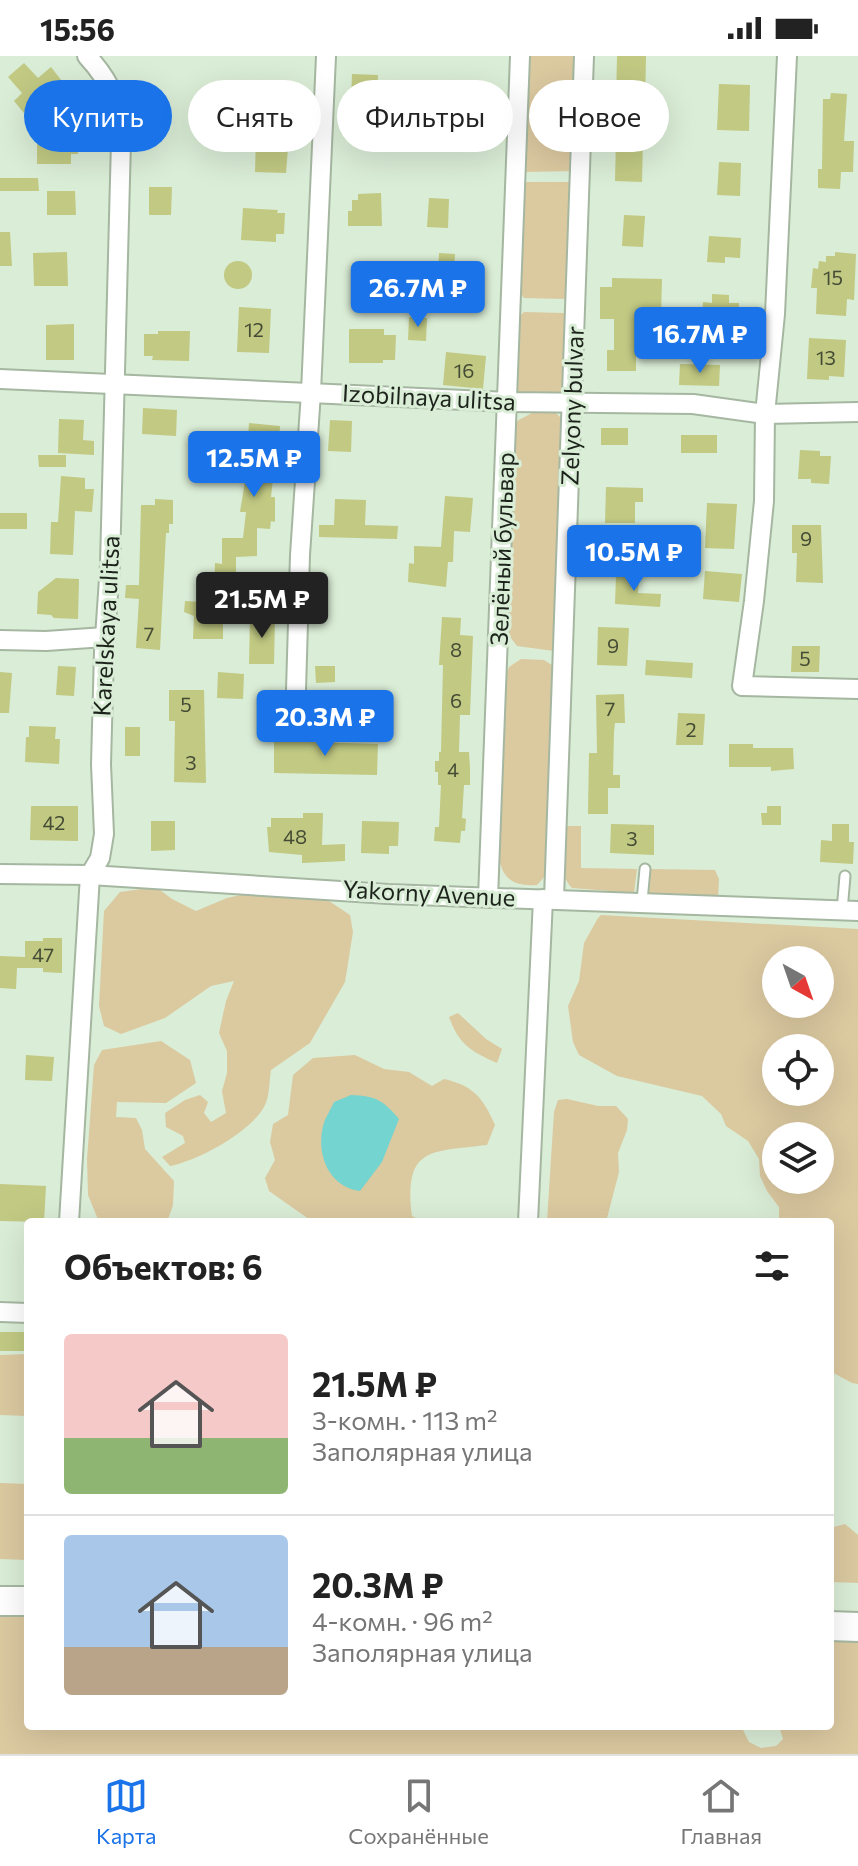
<!DOCTYPE html>
<html lang="ru">
<meta charset="utf-8">
<style>
body{margin:0;font-family:Commissioner,sans-serif;background:#f2f2f2;color:#222;height:100vh;display:flex;flex-direction:column;font-size:30px;white-space:nowrap}
*{box-sizing:border-box;margin:0}
p{font-size:26px;color:#767676}
.icon{flex:none;width:44px;height:44px;fill:none;stroke:currentColor;stroke-width:2;stroke-linecap:round;stroke-linejoin:round}
.map{position:relative;flex:1;overflow:hidden}
.drawer{position:absolute;left:24px;top:1162px;width:810px;height:512px;display:flex;flex-direction:column;background:#fff;border-radius:8px;box-shadow:0 8px 32px #0002}
.drawer>*{flex:none}
.banner{position:absolute;left:24px;top:24px;width:810px;height:72px;display:flex;gap:16px}
.needle{width:52px;rotate:140deg}
.tools{position:absolute;left:762px;top:890px;display:grid;gap:16px}
.tools a{display:grid;place-items:center;width:72px;height:72px;border-radius:50%;background:#fff;box-shadow:0 8px 32px #0002;font-size:40px}
.price{position:absolute;translate:-50% -68px;padding:0 18px;border-radius:8px;background:#1a73e8;color:#fff;font-size:26px;line-height:52px;filter:drop-shadow(0 2px 4px #0008)}
.price::after{content:'';position:absolute;left:50%;top:48px;width:24px;height:18px;margin-left:-12px;background:inherit;clip-path:polygon(0 0,100% 0,50% 100%)}
.price.selected{background:#222;color:#fff}
ul{padding:0;list-style:none}
li{display:flex;align-items:center;gap:24px;height:200px;padding:0 40px}
li+li{border-top:2px solid #e0e0e0}
li span{display:grid;place-items:center;flex:none;width:224px;height:160px;border-radius:8px;color:#555}
li>.icon{margin-inline-start:auto}
span .icon{width:96px;height:96px;fill:#fffc;stroke-width:1}
li b{font-size:34px}
h2{display:flex;justify-content:space-between;align-items:center;height:96px;padding:0 40px;font-size:34px}
.chip{padding:0 28px;border-radius:36px;background:#fff;box-shadow:0 8px 32px #0002;font-size:28px;line-height:72px}
.chip.selected{background:#1a73e8;color:#fff}
.status{display:flex;justify-content:space-between;align-items:center;height:56px;padding:0 40px;background:#fff;direction:ltr}
.status svg{height:22px;fill:currentColor}
.tab-bar{display:flex;justify-content:space-around;align-items:center;height:112px;border-top:2px solid #e0e0e0;background:#fff;font-size:22px;color:#767676}
.tab-bar a{display:grid;justify-items:center;gap:4px}
.tab-bar .selected{color:#1a73e8}
.map>svg:first-child{display:block}
.green{fill:#dbc9a0;fill-rule:evenodd}
.water{fill:#74d4d0}
.building{fill:#c1c983}
.lines{fill:none;stroke-linecap:round;stroke-linejoin:round}
.service-casing{stroke:#a5b7a1;stroke-width:13}
.minor-casing{stroke:#a5b7a1;stroke-width:22}
.primary-casing{stroke:#a5b7a1;stroke-width:32}
.service{stroke:#fff;stroke-width:9}
.minor{stroke:#fff;stroke-width:18}
.primary{stroke:#fff;stroke-width:28}
.labels{text-anchor:middle;stroke-width:6;stroke-linejoin:round;paint-order:stroke}
.number-label{font-size:20px;fill:#454c35}
.street-label{font-size:24px;fill:#1c231b;stroke:#daedd6}
</style>
<div class="status"><b>15:56</b><svg viewBox="0 0 49 12"><path d="M0 12V9h3v3zM5 12V6h3v6zM10 12V3h3v9zM15 12V0h3v12zM26 1h20v11H26zM47 4h2v5h-2z"/></svg></div>
<div class="map">
<svg width="858" height="1698" viewBox="0 0 858 1698">
<rect width="100%" height="100%" fill="#daedd6"/>
<g class="green">
<path d="M527,0h51l-3,115 -51,1z"/>
<path d="M524,126h51l-6,113 -4,4 -41,-1 -3,-4z"/>
<path d="M524,256l40,1 6,6 -3,79 -49,-2 1,-79z"/>
<path d="M532,357h24l8,8 -10,230 -37,-5 -10,-13 8,-205 2,-7z"/>
<path d="M521,603l23,1 11,7 -9,208 -9,10c-31,2 -37,-12 -40,-40l8,-169 4,-9z"/>
<path d="M563,770h18v42l56,1 -3,24 -62,-5c-15,-15 -9,-42 -9,-62z"/>
<path d="M650,813l65,1 4,9 -1,19 -69,-3z"/>
<path d="M156,831l16,12 24,12 31,-13 32,-7 67,8 24,16 3,17 -8,50 -35,61 -39,27c-2,11 -1,27 -7,37 -15,26 -65,53 -94,59l-8,-9 23,-14 -2,-7 -17,-9 -1,-14 20,-13 15,-5 8,7 -4,11 7,9 15,-9 -4,-22 5,-18v-22l-8,-18 7,-32 8,-20 -23,5 -46,32 -44,16 -17,-8 -5,-20 5,-95 16,-19z"/>
<path d="M601,859l257,14v455l-6,-1 -22,-12v-149h-51v-15l-12,-16 -7,-15 -1,-17 -11,-18 -22,-15 -5,-12 -19,-18 -85,-20 -38,-21 -6,-13 -5,-36 11,-25 5,-38 14,-25zM776,904h44v44h-44zM776,992h44v44h-44zM776,1080h44v44h-44z"/>
<path d="M458,957l28,26 16,10 -5,14c-27,-12 -38,-19 -48,-46z"/>
<path d="M161,985l29,19 6,23 -30,20 -49,-1 -1,15 20,1 6,12 3,19 29,32 -1,24 -6,17h-68l-11,-27 -1,-36 7,-94 8,-15z"/>
<path d="M355,999l29,14 25,3 23,14 12,-7c30,7 39,19 51,46l-8,20c-58,7 -83,2 -75,71l12,6h-54l-6,-4 -3,4h-48l-44,-31 -4,-13 10,-18 -5,-18 3,-18 15,-9 5,-40 20,-17z"/>
<path d="M567,1043l31,7h18l12,13 -1,11 -9,23 1,19 -13,50h-59l7,-110 4,-12z"/>
<path d="M28,1298v62l-28,-1v-60z"/>
<path d="M0,1427l28,1v76l-28,-1z"/>
<path d="M845,1468l13,11v48l-28,-1v-54z"/>
<path d="M0,1559h28v111h716l-1,4 6,12 12,6 15,-2 7,-7 -4,-13h51v-88l28,1v115h-858z"/>
</g>
<path class="water" d="M351,1039c25,1 32,5 48,24l-17,43 -22,29c-31,-4 -44,-36 -37,-65 2,-8 8,-17 11,-24z"/>
<g class="building">
<path d="M617,0h29l-1,48h-17v15h-21v-18l9,1z"/>
<path d="M24,7l14,15 13,-11 24,31 -38,31 -23,-28 8,-8 -14,-16z"/>
<path d="M352,18l26,1 -2,29 -25,-1z"/>
<path d="M719,28l31,1 -1,46 -32,-1z"/>
<path d="M831,37l16,1 -3,47h10l-1,31h-12l-1,17 -22,-1v-19h4l1,-70h7z"/>
<path d="M484,46l17,1 -1,18 -20,-1v-3h-64v-14z"/>
<path d="M256,79l33,1 -3,37 -31,-1z"/>
<path d="M37,81h40l1,17h-7v10h-34z"/>
<path d="M616,82l27,1 -1,43 -27,-1z"/>
<path d="M719,106l22,1 -1,33 -23,-1z"/>
<path d="M0,122h38l1,13h-39z"/>
<path d="M149,131h23l-1,28h-22z"/>
<path d="M47,135h28l1,24h-29z"/>
<path d="M381,137l1,33h-34v-15h4v-11h6v-6z"/>
<path d="M429,142l20,1 -1,29 -21,-1z"/>
<path d="M243,152l35,2 -1,3h8l-1,21h-8v8l-35,-2z"/>
<path d="M624,159l21,1 -2,31 -21,-1z"/>
<path d="M0,176h10l2,34h-12z"/>
<path d="M709,180l32,2 -1,20 -15,-1v6l-18,-1z"/>
<path d="M67,196l1,34h-34l-1,-33z"/>
<path d="M835,196l21,2 -2,46 -7,-1 -1,17 -30,-2 1,-26h-6l2,-20 5,1 1,-8 7,1v-6h9z"/>
<path d="M439,197l16,1 -1,16 23,1 -2,34 -24,-2 2,-30 -15,-1z"/>
<circle cx="238" cy="219" r="14"/>
<path d="M612,222l50,1 -1,37 -19,-1v4h-6v52h-29v-21h7v-31h-14v-32h12z"/>
<path d="M712,238l17,1v8h10l-1,35 -37,-2 2,-34 9,1z"/>
<path d="M239,251l32,2 -2,44 -32,-1z"/>
<path d="M409,261l18,1 -1,23 -18,-1z"/>
<path d="M74,268v36h-28v-35z"/>
<path d="M349,273h35v6h12l-1,25h-12v3h-34z"/>
<path d="M158,275h32l-1,30 -37,-1 1,-4h-9v-22h14z"/>
<path d="M809,282l37,2 -2,37 -15,-1v4l-22,-1z"/>
<path d="M446,296l40,4 -3,33 -40,-4z"/>
<path d="M680,308l40,1 -1,21 -40,-1z"/>
<path d="M143,352l34,2 -1,26 -34,-2z"/>
<path d="M59,363l25,1 -1,20 11,1v14l-36,-2z"/>
<path d="M330,364l22,1 -1,31 -23,-1z"/>
<path d="M249,367l31,3 -1,15h5v8l8,1 -1,21 -17,-1 -3,27h4v25l-4,-1 -1,8 -13,-1v28l-21,1v36h-22l1,-30 7,1v-26h21l3,-26h-6l8,-49h-6l1,-26 5,1z"/>
<rect x="601" y="372" width="27" height="17"/>
<rect x="681" y="379" width="36" height="18"/>
<path d="M800,394l20,1v5h11l-2,28 -18,-1v-4h-13z"/>
<path d="M38,399h28v12h-27z"/>
<path d="M61,420l24,2v11h9l-2,23 -17,-1 -2,44 -23,-1 1,-32h7z"/>
<path d="M606,431l37,1v14h-8v21h-30z"/>
<path d="M445,440l28,2 -3,34 -16,-1 -1,31h-5l-2,25 -38,-5 1,-19 5,1v-18l27,1z"/>
<path d="M155,443l18,1v24h-4v9h-3l-6,117 -24,-2 3,-49 -14,-1 1,-13h13l2,-80h14z"/>
<path d="M335,443l31,1 -1,25 33,1 -1,13 -78,-2v-12h15z"/>
<path d="M707,447l30,1 -3,45 -29,-1z"/>
<rect x="0" y="457" width="27" height="16"/>
<path d="M792,469h29l2,58 -27,-1 1,-29h-5z"/>
<path d="M705,515l37,3 -3,28 -36,-3z"/>
<path d="M616,519l23,2 -1,16 23,1 -1,13 -45,-3z"/>
<path d="M56,522l23,1 -1,40 -24,-1 -3,-3 -14,-1 1,-22z"/>
<path d="M185,545l38,2v36h-30l1,-23 -10,-4z"/>
<path d="M250,561h25l-1,47h-25z"/>
<path d="M442,561l19,1 -1,17 13,1 -3,79h-10l-1,37h10l1,16v17h-6l-2,33 4,1 -1,12h-4l-1,12 -26,-2 1,-14h4l2,-42h-3v-13h-3v-11h4v-9h2l2,-87h-4z"/>
<path d="M598,571l31,1 -2,38 -30,-1z"/>
<path d="M792,590h28l-1,26h-28z"/>
<path d="M646,604l47,3 -1,15 -47,-3z"/>
<path d="M58,610l18,1 -2,29 -18,-1z"/>
<path d="M315,610h20v16l-19,1z"/>
<path d="M0,616l12,1 -3,40h-9z"/>
<path d="M218,616l26,2 -1,25 -26,-1z"/>
<path d="M169,634h35l2,93 -32,-1 1,-61h-6z"/>
<path d="M624,638l1,29h-10l-1,9 -1,43h7v13h-12v26h-20l1,-61h8l-1,-58z"/>
<path d="M678,657l27,1 -2,31h-27z"/>
<path d="M29,670l27,1 -1,12h5l-1,25 -34,-2 1,-25h3z"/>
<rect x="125" y="671" width="15" height="29"/>
<path d="M274,685l104,3 -1,31 -103,-2z"/>
<path d="M729,688h24v4h40l1,21 -23,2v-4h-42z"/>
<path d="M31,750h47v35l-48,-1z"/>
<path d="M767,750h14v19h-19l-1,-12h6z"/>
<path d="M303,757h20l-1,32 23,-1v17l-43,2v-8l-33,-3 -2,-25h4v-9h32z"/>
<path d="M151,765h24v29l-24,1z"/>
<path d="M362,765l37,1 -1,24h-9v8l-28,-1z"/>
<path d="M611,768l43,1v30l-44,-2z"/>
<path d="M832,768h17v18h5l-1,22 -33,-2 1,-22 11,1z"/>
<path d="M43,882h19v35l-19,-1v-4h-26l-1,21 -16,-1v-32l25,1v-16h18z"/>
<path d="M26,999l28,2 -2,24 -27,-1z"/>
<path d="M0,1128l46,2 -2,36 -44,-1z"/>
<rect x="0" y="1276" width="25" height="19"/>
</g>
<g class="lines">
<defs>
<g id="service">
<path d="M642,845l3,-32"/>
<path d="M842,855l3,-35"/>
</g>
<g id="minor">
<path d="M787,0l-12,258 -10,100 -1,87 -10,100 -12,85 116,3"/>
<path d="M0,323l509,23 184,2 72,10 93,-2"/>
<path d="M0,584l46,1 59,-4"/>
<path d="M296,634l4,-135 11,-163 15,-336"/>
<path d="M0,818l90,1 298,19 470,17"/>
<path d="M488,842l32,-842"/>
<path d="M554,843l30,-843"/>
<path d="M69,1166l21,-347 10,-17 4,-24 -3,-70 3,-112 6,-88 11,-423c-1,-36 -9,-58 -34,-85"/>
<path d="M528,1166l15,-323"/>
<path d="M0,1256l28,1"/>
</g>
<g id="primary">
<path d="M0,1545h28"/>
<path d="M830,1570l28,1"/>
</g>
</defs>
<use href="#service" class="service-casing"/>
<use href="#minor" class="minor-casing"/>
<use href="#primary" class="primary-casing"/>
<use href="#service" class="service"/>
<use href="#minor" class="minor"/>
<use href="#primary" class="primary"/>
</g>
<g class="labels">
<g class="number-label">
<text x="833" y="229">15</text>
<text x="254" y="281">12</text>
<text x="826" y="309">13</text>
<text x="464" y="322">16</text>
<text x="806" y="490">9</text>
<text x="149" y="585">7</text>
<text x="613" y="597">9</text>
<text x="456" y="601">8</text>
<text x="805" y="610">5</text>
<text x="456" y="652">6</text>
<text x="186" y="656">5</text>
<text x="610" y="660">7</text>
<text x="691" y="681">2</text>
<text x="191" y="714">3</text>
<text x="453" y="721">4</text>
<text x="54" y="774">42</text>
<text x="295" y="788">48</text>
<text x="632" y="790">3</text>
<text x="43" y="906">47</text>
</g>
<g class="street-label">
<text transform="translate(429 342) rotate(3)" y="8">Izobilnaya ulitsa</text>
<text transform="translate(573 350) rotate(-88)" y="8">Zelyony bulvar</text>
<text transform="translate(503 493) rotate(-88)" y="8">Зелёный бульвар</text>
<text transform="translate(107 570) rotate(-87)" y="8">Karelskaya ulitsa</text>
<text transform="translate(429 838) rotate(3)" y="8">Yakorny Avenue</text>
</g>
</g>
</svg>
<div class="tools">
<a><svg class="needle" viewBox="-14 -14 28 28"><path d="M0-13l5 13h-10z" fill="#e53935"/><path d="M0 13l5-13h-10z" fill="#767676"/></svg></a>
<a><svg class="icon" aria-label="locate" viewBox="0 0 24 24"><circle cx="12" cy="12" r="6"/><path d="M12 2v4M12 18v4M2 12h4M18 12h4"/></svg></a>
<a><svg class="icon" aria-label="layers" viewBox="0 0 24 24"><path d="M12 4l9 5-9 5-9-5zM3 14l9 5 9-5"/></svg></a>
</div>
<b class="price" style="left:418px;top:273px">26.7M ₽</b>
<b class="price" style="left:700px;top:319px">16.7M ₽</b>
<b class="price" style="left:254px;top:443px">12.5M ₽</b>
<b class="price" style="left:634px;top:537px">10.5M ₽</b>
<b class="price selected" style="left:262px;top:584px">21.5M ₽</b>
<b class="price" style="left:325px;top:702px">20.3M ₽</b>
<div class="banner">
<a class="chip selected">Купить</a>
<a class="chip">Снять</a>
<a class="chip">Фильтры</a>
<a class="chip">Новое</a>
</div>
<section class="drawer">
<h2>Объектов: 6<svg class="icon" aria-label="filters" viewBox="0 0 24 24"><path d="M4 7h16M4 17h16"/><circle cx="9" cy="7" r="2"/><circle cx="15" cy="17" r="2"/></svg></h2>
<ul>
<li><span style="background:linear-gradient(#f6c9c9 65%,#8fb573 0)"><svg class="icon" aria-label="home" viewBox="0 0 24 24"><path d="M3 11l9-7 9 7M6 9v11h12V9"/></svg></span><div><b>21.5M ₽</b><p>3-комн. · 113 m²</p><p>Заполярная улица</p></div></li>
<li><span style="background:linear-gradient(#a9c7e8 70%,#b9a48a 0)"><svg class="icon" aria-label="home" viewBox="0 0 24 24"><path d="M3 11l9-7 9 7M6 9v11h12V9"/></svg></span><div><b>20.3M ₽</b><p>4-комн. · 96 m²</p><p>Заполярная улица</p></div></li>
</ul>
</section>
</div>
<nav class="tab-bar">
<a class="selected"><svg class="icon" aria-label="map" viewBox="0 0 24 24"><path d="M3 6l6-2 6 2 6-2v14l-6 2-6-2-6 2zM9 4v14M15 6v14"/></svg>Карта</a>
<a><svg class="icon" aria-label="saved" viewBox="0 0 24 24"><path d="M7 4h10v16l-5-4-5 4z"/></svg>Сохранённые</a>
<a><svg class="icon" aria-label="home" viewBox="0 0 24 24"><path d="M3 11l9-7 9 7M6 9v11h12V9"/></svg>Главная</a>
</nav>
